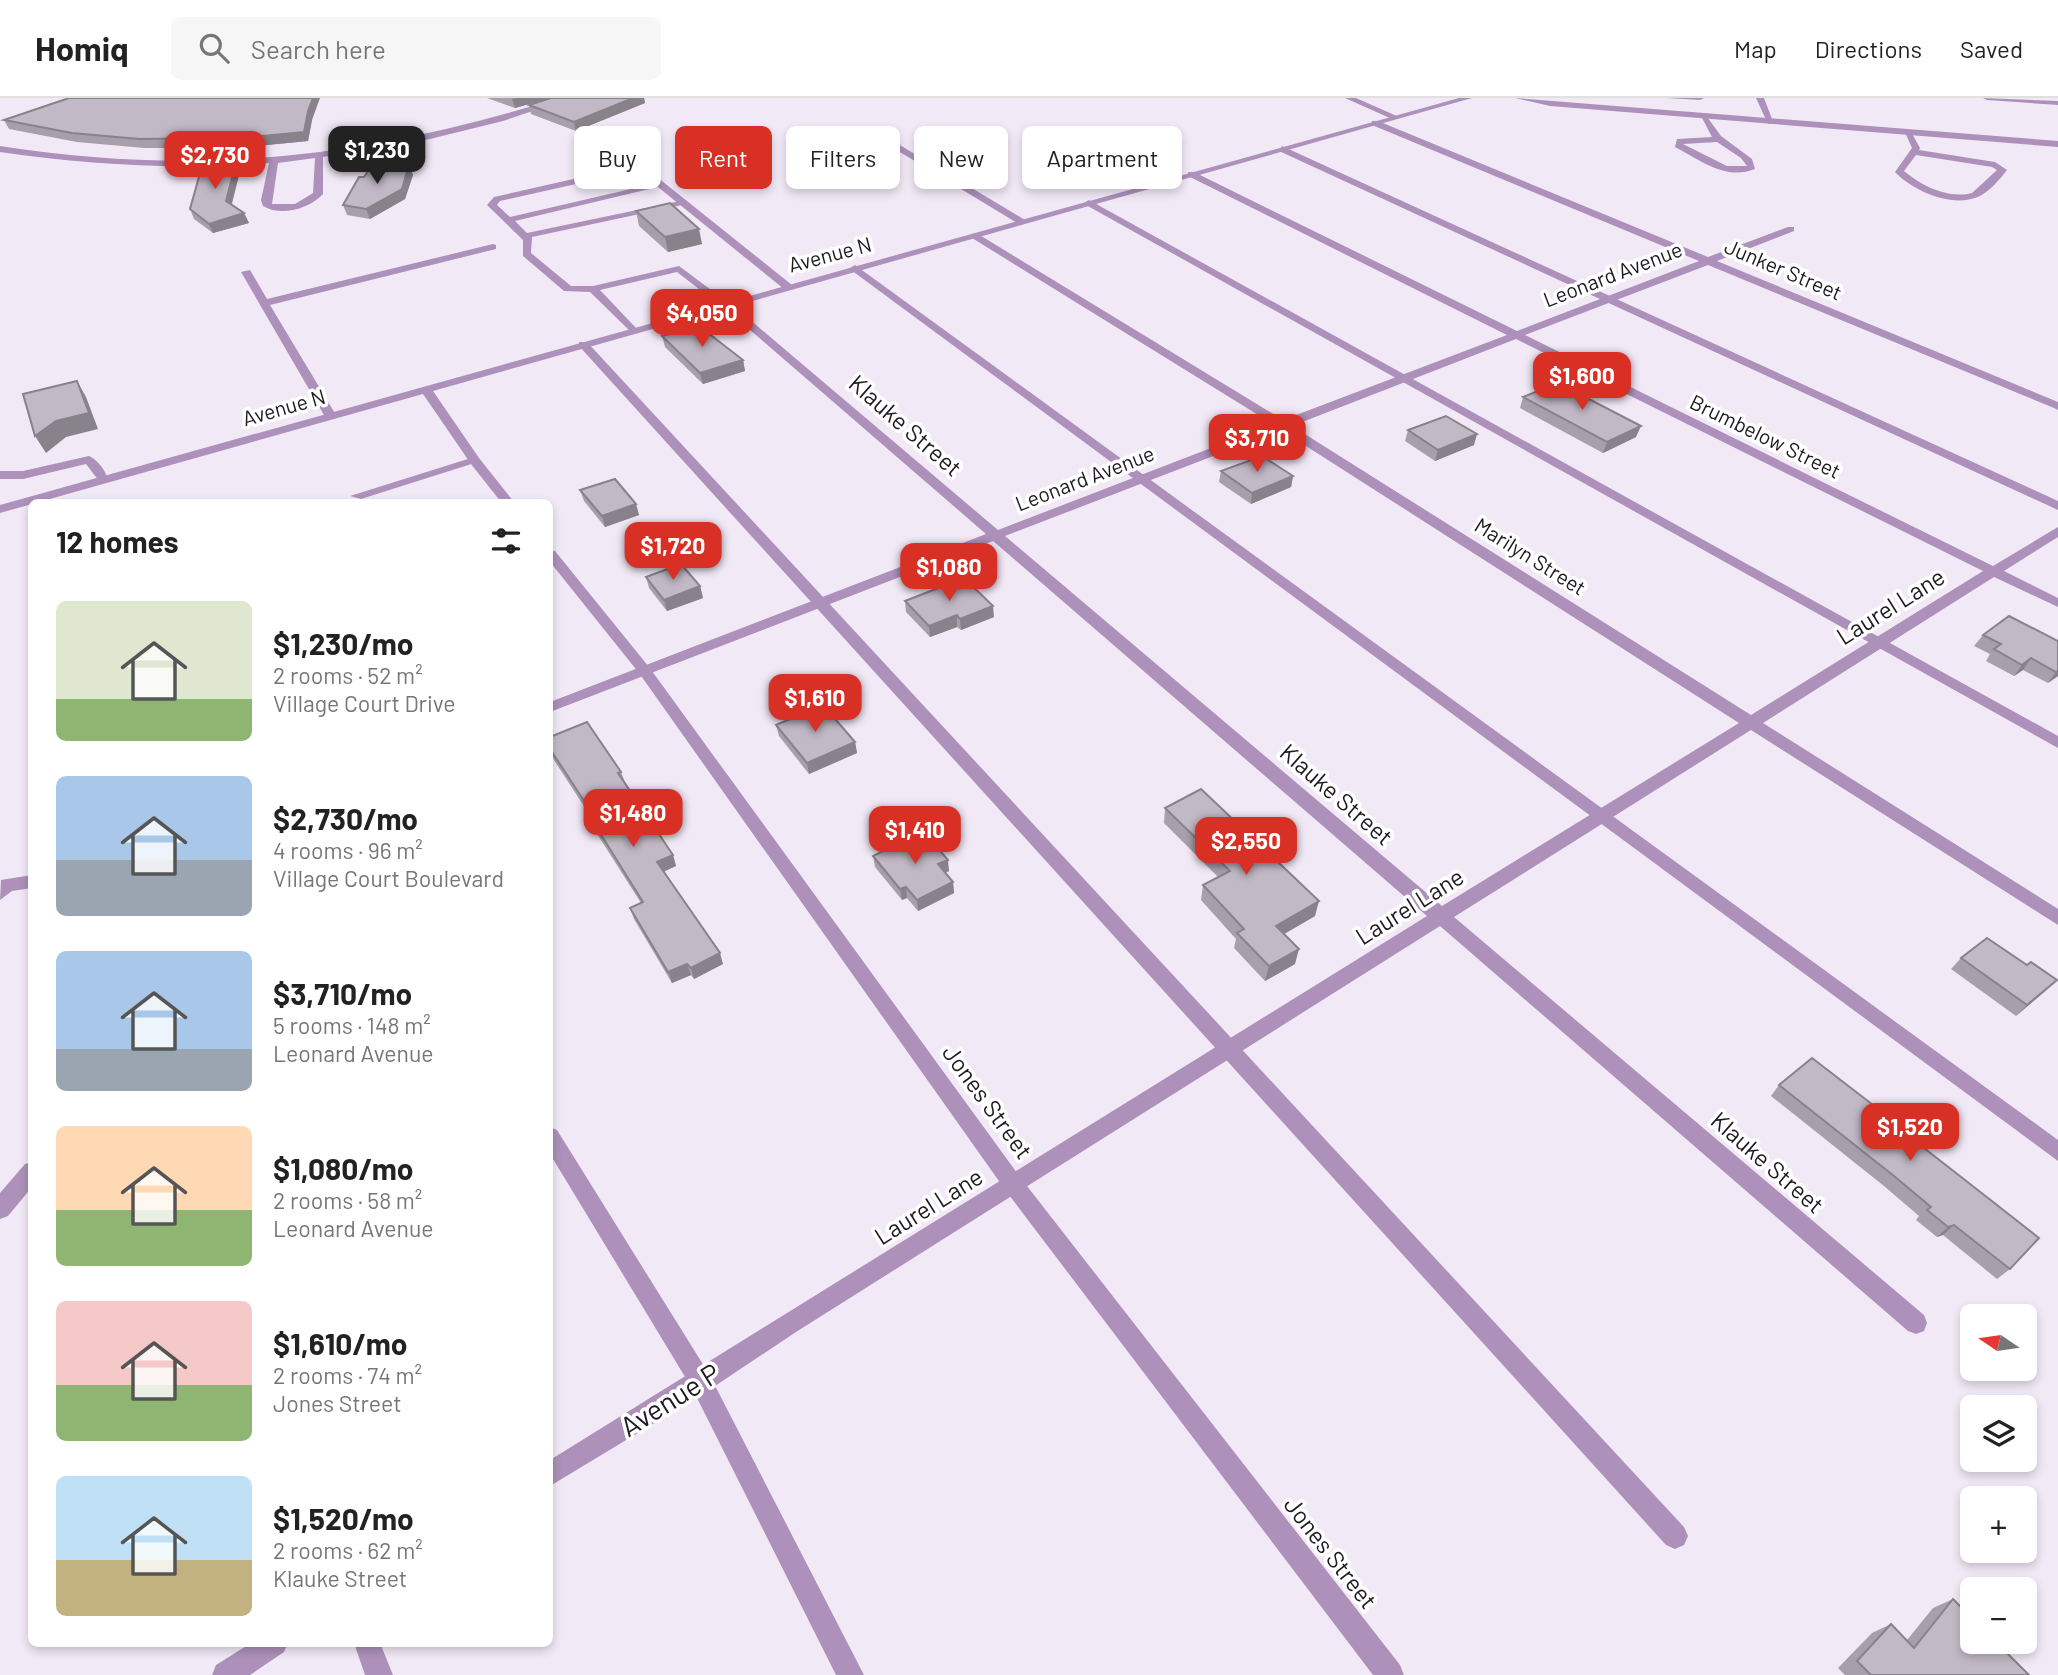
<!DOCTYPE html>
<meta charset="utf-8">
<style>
body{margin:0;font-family:Barlow,sans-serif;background:#f6f6f6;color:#222;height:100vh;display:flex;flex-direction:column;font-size:26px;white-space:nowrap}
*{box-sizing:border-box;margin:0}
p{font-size:23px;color:#767676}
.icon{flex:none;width:38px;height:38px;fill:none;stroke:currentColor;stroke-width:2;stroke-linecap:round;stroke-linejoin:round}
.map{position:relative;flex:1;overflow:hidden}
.drawer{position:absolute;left:28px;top:401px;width:525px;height:1148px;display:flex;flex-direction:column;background:#fff;border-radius:10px;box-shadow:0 4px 10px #0003}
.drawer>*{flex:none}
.hud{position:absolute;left:574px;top:28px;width:665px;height:63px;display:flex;gap:14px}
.needle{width:46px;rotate:283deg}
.buttons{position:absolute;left:1960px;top:1206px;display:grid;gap:14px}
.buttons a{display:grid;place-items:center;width:77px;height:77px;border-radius:10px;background:#fff;box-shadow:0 4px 10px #0003;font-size:35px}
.price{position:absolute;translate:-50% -60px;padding:0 16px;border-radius:14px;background:#d93025;color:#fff;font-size:23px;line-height:46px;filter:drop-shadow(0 2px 4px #0008)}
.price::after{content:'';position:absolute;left:50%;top:42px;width:21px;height:16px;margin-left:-10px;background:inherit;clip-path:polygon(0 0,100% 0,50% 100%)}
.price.on{background:#222;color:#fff}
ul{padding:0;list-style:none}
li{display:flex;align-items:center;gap:21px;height:175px;padding:0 28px}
li span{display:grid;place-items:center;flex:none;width:196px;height:140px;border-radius:10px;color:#555}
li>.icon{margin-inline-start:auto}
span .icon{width:84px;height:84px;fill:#fffc;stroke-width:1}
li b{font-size:30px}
h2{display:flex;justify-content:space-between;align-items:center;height:84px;padding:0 28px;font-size:30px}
.tag{padding:0 24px;border-radius:10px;background:#fff;box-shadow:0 4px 10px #0003;font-size:24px;line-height:63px}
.tag.on{background:#d93025;color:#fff}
header{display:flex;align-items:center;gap:42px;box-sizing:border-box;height:98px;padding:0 35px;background:#fff;border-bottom:2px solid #e0e0e0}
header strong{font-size:33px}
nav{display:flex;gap:38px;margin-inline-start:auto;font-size:24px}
.search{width:490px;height:63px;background:#f6f6f6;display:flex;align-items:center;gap:18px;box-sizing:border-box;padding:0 24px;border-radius:10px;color:#767676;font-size:26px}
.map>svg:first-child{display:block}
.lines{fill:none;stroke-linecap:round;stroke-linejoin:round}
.service{fill:#ad91bb;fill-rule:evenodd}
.minor{fill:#ad91bb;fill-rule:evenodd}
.tertiary{fill:#ad91bb;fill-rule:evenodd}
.wall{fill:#a79faa}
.shaded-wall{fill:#88828b}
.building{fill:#c2b9c6;stroke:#88828b;stroke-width:2}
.labels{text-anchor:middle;stroke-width:7;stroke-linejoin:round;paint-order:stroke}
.far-street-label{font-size:21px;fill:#1d1a1f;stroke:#fff}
.street-label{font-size:24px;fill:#1d1a1f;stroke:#fff}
.near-street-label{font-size:28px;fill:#1d1a1f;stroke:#fff}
</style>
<header>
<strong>Homiq</strong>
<div class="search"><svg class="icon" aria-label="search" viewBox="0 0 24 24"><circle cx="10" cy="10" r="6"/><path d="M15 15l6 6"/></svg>Search here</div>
<nav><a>Map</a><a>Directions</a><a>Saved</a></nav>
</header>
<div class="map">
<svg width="2058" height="1577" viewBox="0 0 2058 1577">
<rect width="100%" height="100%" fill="#f2e9f7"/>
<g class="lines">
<g class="service">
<path d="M1345,0h11l43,19 -7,2z"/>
<path d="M1666,0h38l-4,2z"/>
<path d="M1756,0h8l10,26h-6z"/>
<path d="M1983,0l75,3v4l-71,-5z"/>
<path d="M1705,16l16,22 31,23 3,10c-29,12 -55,-9 -80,-22l2,-8 35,-2 -11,-21zM1717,44l24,16 6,8h-20l-44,-22z"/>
<path d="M1904,32h6l10,18 -1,2 76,12 12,8c-7,9 -17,21 -27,26 -27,13 -67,-5 -85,-24l17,-24zM1916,57l76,12 5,3 -25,23c-24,6 -50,-7 -68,-22z"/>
<path d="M1282,48l776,355v9l-779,-359z"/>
<path d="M640,66l3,5 -143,32 -3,4 13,12 151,-35 5,3 -151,36 12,12 158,-33 2,2 -5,3 -150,32 -1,16 40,33h22l86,-20 51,38 -9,2 -44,-34 -77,18 36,38 1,2 -5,3 -42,-41 -26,-1 -41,-35v-16l-36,-35 7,-8z"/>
<path d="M1089,102l969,536v12l-972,-543 -2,-2z"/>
<path d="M855,167l1203,875v21l-1207,-891 -1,-2z"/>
<path d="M579,244h8l1097,1185 4,9 -4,9 -9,4 -9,-4 -1087,-1199z"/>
<path d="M89,358c8,3 20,18 18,25h-8l-13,-17 -63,15h-23v-8h23z"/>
<path d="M471,360l10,3 -120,38 -11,-3z"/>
<path d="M550,1029l7,3 152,244 155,301h-28l-143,-285 -143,-236z"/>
<path d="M32,1064v25l-24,29 -8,3v-26l25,-29z"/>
</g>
<g class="minor">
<path d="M559,0h12l-68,23 -73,18 -107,18v37c-14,15 -42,23 -60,12l-2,-6 8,-37c-91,7 -179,2 -269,-11v-6c200,31 367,12 559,-48zM315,60l-2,35 -18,11h-23l6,-41z"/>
<path d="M1372,23h6l330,136 80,-30h6v4l-77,30 341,141v8l-4,-2 -346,-143 -183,70 468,231 65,-39v10l-54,34 54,27v9l-64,-30 -231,146 295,186v16l-307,-195 -297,187 470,398 3,8 -3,8 -8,3 -8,-3 -468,-405 -644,406 -87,58 -159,96v-26l877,-544 -434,-375 -443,171v-10l436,-168 -266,-230 9,-2 269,228 275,-106 -301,-186v-4h6l305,186 224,-85 -319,-159v-4h6l323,159 182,-70 -327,-136zM1516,241l467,232 -232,144 -459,-289zM1281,332l458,293 -297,183 -437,-370z"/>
<path d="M883,37l142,85 2,2 -8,2 -139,-84z"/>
<path d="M606,43h6l180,144v4h-8l-178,-144z"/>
<path d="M493,146l3,1v4l-226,56 66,110 -6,4 -6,-4 -83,-143 9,-2 17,29z"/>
<path d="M32,777v13l-20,3 -12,9 1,-20z"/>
<path d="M251,1545h37l-4,9 -34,23h-38l4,-10z"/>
<path d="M354,1545h26l13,32h-28z"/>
</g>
<g class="tertiary">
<path d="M1459,0h13l-1039,293 46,67 35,44h-13l-30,-38 -48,-70 -423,119v-8z"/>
<path d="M1515,0l543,43v6l-508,-41z"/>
<path d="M550,452l5,1 94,116 371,510 380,488 4,10h-31l-367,-484 -367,-518 -89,-111z"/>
</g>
</g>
<g class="wall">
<path d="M487,0h63l-35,10z"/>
<path d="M551,0h93l1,5 -69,28 -45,-17 -2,-9z"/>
<path d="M4,22h308l-4,21 -62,6 -2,9 -32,2 -4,-10h-64l-67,-6 -68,-13z"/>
<path d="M409,67l4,10 -8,24 -35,20 -23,-4 -4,-10 21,-28z"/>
<path d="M241,69l-9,37 12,9 5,10 -36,10 -19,-14 -4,-10z"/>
<path d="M636,113l66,33 -34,8 -29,-26z"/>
<path d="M662,238l81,24 2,11 -42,13 -38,-37z"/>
<path d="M1523,299l113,40 -33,16 -83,-45z"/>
<path d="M1408,332l66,15 -39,16 -30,-20z"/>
<path d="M1221,373l72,5 -2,11 -40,17 -32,-22z"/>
<path d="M580,392l56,14 3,11 -34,12 -21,-26z"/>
<path d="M646,479l54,9 3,12 -36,13 -18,-23z"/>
<path d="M905,503l89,16 -33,13 -4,-3 -27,10 -24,-25z"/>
<path d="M1983,537l75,6v35l-10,7 -25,-13 -9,6 -28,-15 4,-7 -16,-8z"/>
<path d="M776,627l79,17 2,11 -48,21 -30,-38z"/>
<path d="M550,639l71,35 4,10 48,73 3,11 -12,5 59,93 -29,15 -3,-4 -19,8 -38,-64 -4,-11 11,-5 -47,-74 -4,-12h1l-41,-63z"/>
<path d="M1165,710l150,108 -31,18 11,30 -30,17 -31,-33 2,-9 -35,-39 2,-15 15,-8 -54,-54z"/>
<path d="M873,758l76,15 -4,2 8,9 1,11 -36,18 -11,-13 -5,2 -27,-33z"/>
<path d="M1961,860l84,33 -29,25 -65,-47z"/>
<path d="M1779,987l122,45 109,139 -13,10 -54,-44 -6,2 -21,-17 3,-4 -35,-30 -113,-90z"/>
<path d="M1953,1501l76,76h-184l-7,-7 34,-35 19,-9 16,16 26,-32z"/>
</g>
<g class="shaded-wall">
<path d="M313,0h7l-8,22 -4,21 -62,6 -2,9 -4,-9 2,-9 66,-27z"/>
<path d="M517,0h33l-35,10 -3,-9z"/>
<path d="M633,0h11l1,5 -69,28 -2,-9z"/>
<path d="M237,60l4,9 -11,43 -4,-9z"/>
<path d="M409,67l4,10 -8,24 -35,20 -4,-10z"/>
<path d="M244,115l5,10 -36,10 -4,-9z"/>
<path d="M699,131l3,15 -34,8 -3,-15z"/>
<path d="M743,262l2,11 -42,13 -3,-11z"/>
<path d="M77,283l9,16 12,32 -32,8 -20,16 -11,-17z"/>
<path d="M1641,328l-5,11 -33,16 4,-11z"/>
<path d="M1477,336l-3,11 -39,16 3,-11z"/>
<path d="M1293,378l-2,11 -40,17 1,-11z"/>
<path d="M636,406l3,11 -34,12 -3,-11z"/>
<path d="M700,488l3,12 -36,13 -3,-11z"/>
<path d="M993,508l1,11 -33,13 -1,-11z"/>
<path d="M957,517v12l-27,10 -1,-11z"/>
<path d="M2031,560l-8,12 -9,6 8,-11z"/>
<path d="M2058,573v5l-10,7 8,-11z"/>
<path d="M855,644l2,11 -48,21 -2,-11z"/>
<path d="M673,757l3,11 -15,7 -4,-11z"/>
<path d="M948,762l1,11 -10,5 -1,-12z"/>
<path d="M953,784l1,11 -36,18 -1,-11z"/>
<path d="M906,789l1,11 -5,2 -2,-11z"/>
<path d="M1319,803l-4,15 -43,25 4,-15z"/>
<path d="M1299,851l-4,15 -30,17 4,-15z"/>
<path d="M720,855l3,11 -29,15 -3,-11z"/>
<path d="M687,866l4,11 -19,8 -4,-11z"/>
<path d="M2057,882l-12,11 -29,25 11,-11z"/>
<path d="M1954,1127l-11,10 -6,2 11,-10z"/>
</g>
<g class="building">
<path d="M69,0h244l-5,13 -4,21 -62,6 -2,9 -33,1 3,-10 -71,1 -67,-6 -68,-13z"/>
<path d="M551,0h82l-59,24 -45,-17z"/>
<path d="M237,60l-11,43 18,12 -35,11 -19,-15 14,-50z"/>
<path d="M409,67l-7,24 -36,20 -23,-4 16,-28h5l7,-10z"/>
<path d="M670,105l29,26 -34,8 -29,-26z"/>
<path d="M699,228l44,34 -43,13 -38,-37z"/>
<path d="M77,283l12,32 -33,8 -21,15 -12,-42z"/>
<path d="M1558,285l83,43 -34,16 -84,-45z"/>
<path d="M1446,318l31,18 -39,16 -30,-20z"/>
<path d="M1262,358l31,20 -41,17 -31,-22z"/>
<path d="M615,381l21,25 -34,12 -22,-26z"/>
<path d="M681,466l19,22 -36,14 -18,-23z"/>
<path d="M964,480l29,28 -33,13 -3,-4 -28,11 -24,-25z"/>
<path d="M2009,518l49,25v30l-2,1 -25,-14 -9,7 -28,-16 7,-5 -18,-9z"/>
<path d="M823,607l32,37 -48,21 -31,-38z"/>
<path d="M587,624l34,50 -3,1 55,82 -16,7 63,91 -29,15 -4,-4 -19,8 -38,-64 13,-6 -53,-85 4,-1 -44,-67v-12z"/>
<path d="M1201,691l118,112 -43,25 23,23 -30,17 -32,-33 7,-4 -41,-44 27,-14 -65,-63z"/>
<path d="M923,733l25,29 -10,4 15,18 -36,18 -11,-13 -6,2 -27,-33z"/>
<path d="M1987,840l40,27 4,-3 26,18 -30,25 -66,-47z"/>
<path d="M1812,960l91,70 -2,2 138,108 -29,31 -56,-44 -6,2 -21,-17 4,-3 -37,-31 -115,-91z"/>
<path d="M1953,1501l19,19v24h24l33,33h-158l-14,-14 34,-37 23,24z"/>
</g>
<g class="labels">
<g class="far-street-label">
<text transform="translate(830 157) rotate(-15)" y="7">Avenue N</text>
<text transform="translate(1783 172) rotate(23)" y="7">Junker Street</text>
<text transform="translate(1613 177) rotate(-21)" y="7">Leonard Avenue</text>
<text transform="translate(284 310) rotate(-16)" y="7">Avenue N</text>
<text transform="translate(1765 339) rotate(26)" y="7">Brumbelow Street</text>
<text transform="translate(1085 381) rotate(-21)" y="7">Leonard Avenue</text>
<text transform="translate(1530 459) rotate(32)" y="7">Marilyn Street</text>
</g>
<g class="street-label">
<text transform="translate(905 328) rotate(41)" y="8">Klauke Street</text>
<text transform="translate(1891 509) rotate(-32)" y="8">Laurel Lane</text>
<text transform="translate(1336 697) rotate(41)" y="8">Klauke Street</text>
<text transform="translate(1410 809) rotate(-32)" y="8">Laurel Lane</text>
<text transform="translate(987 1004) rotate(54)" y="8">Jones Street</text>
<text transform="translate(1767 1065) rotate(41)" y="8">Klauke Street</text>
<text transform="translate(929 1109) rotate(-32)" y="8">Laurel Lane</text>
<text transform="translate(1330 1455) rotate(52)" y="8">Jones Street</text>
</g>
<g class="near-street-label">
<text transform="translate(670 1302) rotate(-32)" y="10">Avenue P</text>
</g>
</g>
</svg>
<div class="buttons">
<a><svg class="needle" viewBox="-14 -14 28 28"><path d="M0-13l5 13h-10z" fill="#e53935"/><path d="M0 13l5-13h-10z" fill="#767676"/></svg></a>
<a><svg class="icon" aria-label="layers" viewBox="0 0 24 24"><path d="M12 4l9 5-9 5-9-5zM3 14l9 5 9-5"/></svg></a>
<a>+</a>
<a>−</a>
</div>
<b class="price on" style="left:377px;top:88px">$1,230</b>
<b class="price" style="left:215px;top:93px">$2,730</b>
<b class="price" style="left:702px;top:251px">$4,050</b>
<b class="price" style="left:1582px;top:314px">$1,600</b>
<b class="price" style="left:1257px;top:376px">$3,710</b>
<b class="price" style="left:673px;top:484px">$1,720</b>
<b class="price" style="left:949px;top:505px">$1,080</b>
<b class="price" style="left:815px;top:636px">$1,610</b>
<b class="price" style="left:633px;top:751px">$1,480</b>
<b class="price" style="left:915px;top:768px">$1,410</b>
<b class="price" style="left:1246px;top:779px">$2,550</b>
<b class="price" style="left:1910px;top:1065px">$1,520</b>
<div class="hud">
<a class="tag">Buy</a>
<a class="tag on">Rent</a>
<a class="tag">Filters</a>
<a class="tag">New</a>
<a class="tag">Apartment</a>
</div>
<section class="drawer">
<h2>12 homes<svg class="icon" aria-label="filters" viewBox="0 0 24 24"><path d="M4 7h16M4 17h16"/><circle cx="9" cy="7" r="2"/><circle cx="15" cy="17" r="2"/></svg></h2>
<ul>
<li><span style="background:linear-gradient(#dfe7d0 70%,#8fb573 0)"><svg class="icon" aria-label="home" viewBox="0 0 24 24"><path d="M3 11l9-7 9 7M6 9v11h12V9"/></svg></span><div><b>$1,230/mo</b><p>2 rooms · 52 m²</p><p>Village Court Drive</p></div></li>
<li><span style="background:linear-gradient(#a9c7e8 60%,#9aa5b1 0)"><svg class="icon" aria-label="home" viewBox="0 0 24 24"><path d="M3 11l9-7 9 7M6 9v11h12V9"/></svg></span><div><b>$2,730/mo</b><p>4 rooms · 96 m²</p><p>Village Court Boulevard</p></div></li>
<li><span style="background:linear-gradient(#a9c7e8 70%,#9aa5b1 0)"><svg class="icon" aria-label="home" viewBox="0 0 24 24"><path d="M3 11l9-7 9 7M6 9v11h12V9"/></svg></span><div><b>$3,710/mo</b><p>5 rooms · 148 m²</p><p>Leonard Avenue</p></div></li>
<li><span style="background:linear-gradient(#ffd9b3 60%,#8fb573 0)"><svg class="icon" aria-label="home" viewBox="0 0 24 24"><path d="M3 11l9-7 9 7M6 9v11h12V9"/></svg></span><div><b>$1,080/mo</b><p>2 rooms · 58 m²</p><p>Leonard Avenue</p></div></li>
<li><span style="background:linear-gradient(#f6c9c9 60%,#8fb573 0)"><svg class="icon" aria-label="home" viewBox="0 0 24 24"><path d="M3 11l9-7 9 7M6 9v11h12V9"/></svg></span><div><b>$1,610/mo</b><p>2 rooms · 74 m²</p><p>Jones Street</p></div></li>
<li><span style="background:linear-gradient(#bfe0f5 60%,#c2b280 0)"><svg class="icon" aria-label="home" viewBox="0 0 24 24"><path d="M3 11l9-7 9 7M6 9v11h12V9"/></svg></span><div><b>$1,520/mo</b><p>2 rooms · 62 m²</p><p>Klauke Street</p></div></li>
</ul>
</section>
</div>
